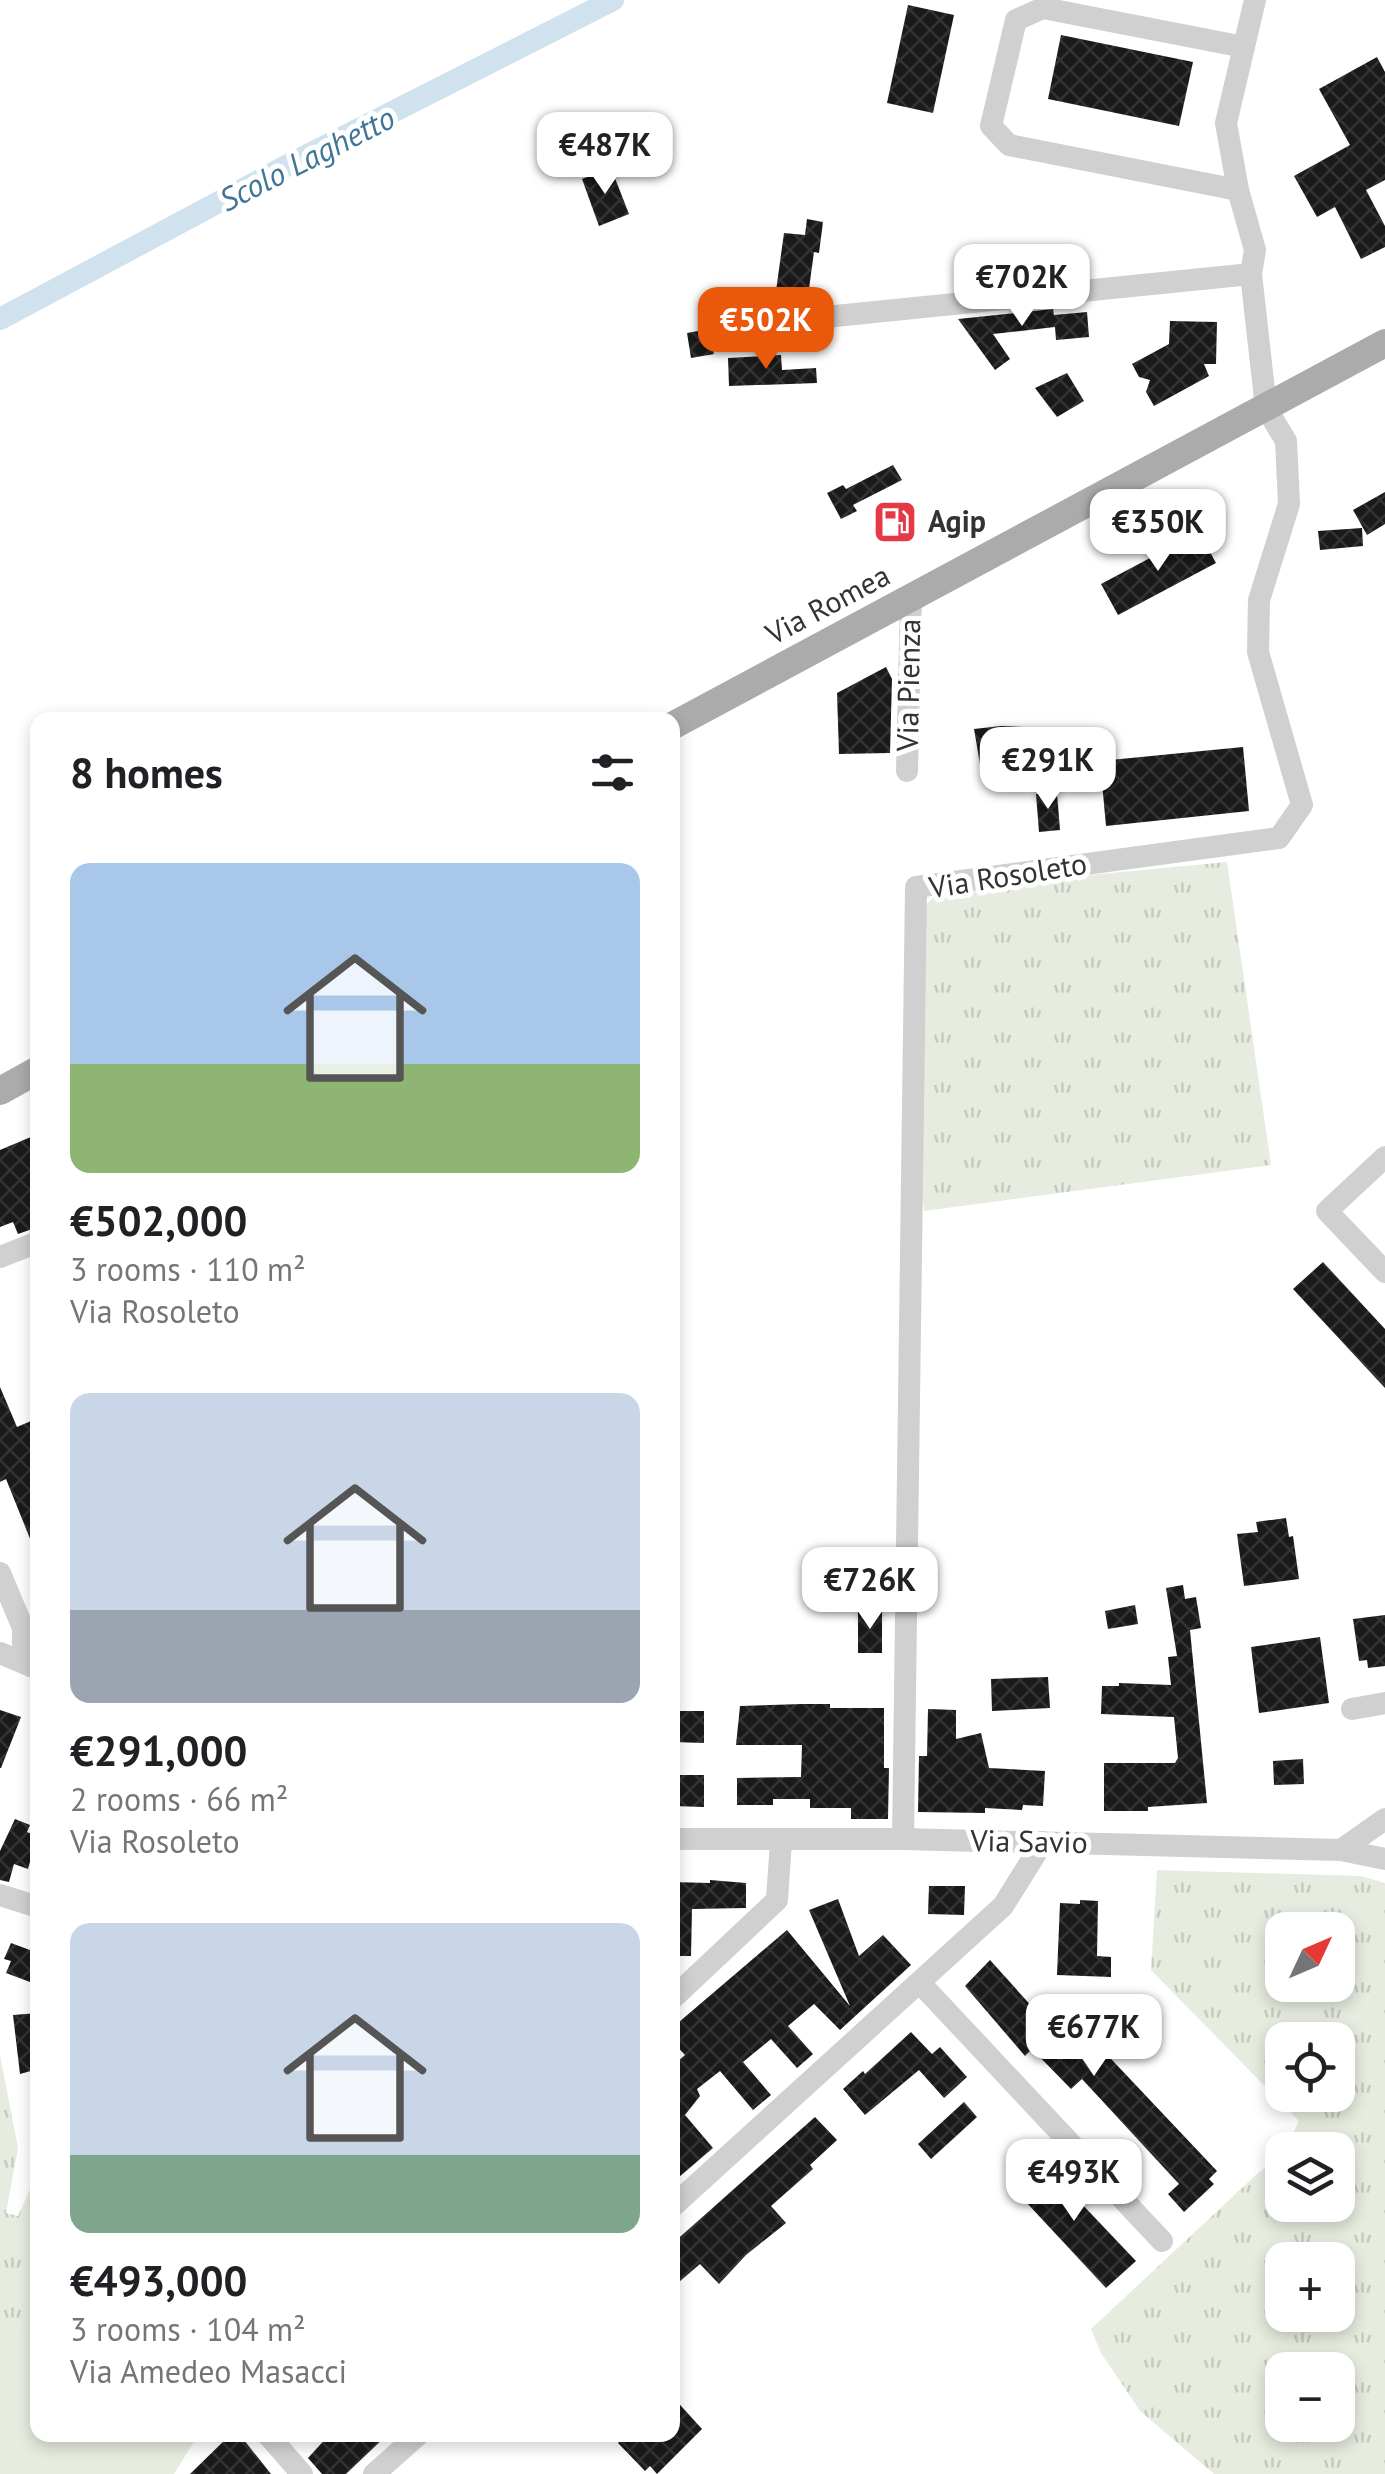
<!DOCTYPE html>
<meta charset="utf-8">
<style>
body{margin:0;font-family:"PT Sans",sans-serif;background:#f6f6f6;color:#202124;height:100vh;display:flex;flex-direction:column;font-size:38px;white-space:nowrap}
*{box-sizing:border-box;margin:0}
p{font-size:32px;color:#757577}
.icon{flex:none;width:55px;height:55px;fill:none;stroke:currentColor;stroke-width:2;stroke-linecap:round;stroke-linejoin:round}
.map{position:relative;flex:1;overflow:hidden}
.side{position:absolute;left:30px;top:712px;width:650px;height:1730px;display:flex;flex-direction:column;background:#fff;border-radius:20px;box-shadow:0 5px 15px #0003}
.side>*{flex:none}
.needle{width:65px;rotate:46deg}
.buttons{position:absolute;left:1265px;top:1912px;display:grid;gap:20px}
.buttons a{display:grid;place-items:center;width:90px;height:90px;border-radius:20px;background:#fff;box-shadow:0 5px 15px #0003;font-size:50px}
.price{position:absolute;translate:-50% -85px;padding:0 22px;border-radius:20px;background:#fff;color:#222;font-size:32px;line-height:65px;filter:drop-shadow(0 2px 5px #0008)}
.price::after{content:'';position:absolute;left:50%;top:60px;width:30px;height:22px;margin-left:-15px;background:inherit;clip-path:polygon(0 0,100% 0,50% 100%)}
.price.on{background:#ea580c;color:#fff}
ul{padding:0;list-style:none}
li{display:grid;align-content:center;gap:20px;height:530px;padding:0 40px}
li span{display:grid;place-items:center;height:310px;border-radius:20px;color:#555}
li>.icon{margin-inline-start:auto}
span .icon{width:180px;height:180px;fill:#fffc;stroke-width:1}
li b{font-size:42px}
h2{display:flex;justify-content:space-between;align-items:center;height:120px;padding:0 40px;font-size:42px}
.map>svg:first-child{display:block}
.grass{fill:url(#grass-tufts);fill-rule:evenodd}
.park{fill:#e6ecdf}
.lines{fill:none;stroke-linecap:round;stroke-linejoin:round}
.canal{stroke:#cfe2ee;stroke-width:22}
.building{fill:url(#building-cross-hatch)}
.minor{stroke:#d0d0d0;stroke-width:22}
.major{stroke:#ababab;stroke-width:28}
.labels{text-anchor:middle;stroke-width:10;stroke-linejoin:round;paint-order:stroke}
.poi-label{font-size:30px;font-weight:bold;fill:#333;stroke:#fff;text-anchor:start}
.street-label{font-size:30px;fill:#333;stroke:#fff}
.water-label{font-size:32px;font-style:italic;fill:#3f7597;stroke:#fff}
</style>
<div class="map">
<svg width="1385" height="2474" viewBox="0 0 1385 2474">
<defs>
<pattern id="grass-tufts" width="24" height="20" patternUnits="userSpaceOnUse" patternTransform="scale(2.5)"><rect width="24" height="20" fill="#e6ecdf"/><path d="M3 7l-1-3M5 7V3M7 7l1-3M15 17l-1-3M17 17v-4M19 17l1-3" fill="none" stroke="#c6cbc0"/></pattern>
<pattern id="building-cross-hatch" width="8" height="8" patternUnits="userSpaceOnUse" patternTransform="scale(2.5)"><rect width="8" height="8" fill="#1a1a1a"/><path d="M0 0l8 8M0 8l8-8" fill="none" stroke="#333"/></pattern>
</defs>
<rect width="100%" height="100%" fill="#fff"/>
<g class="grass">
<path d="M1227,862l44,303 -347,46 -10,-104 9,-199 19,-19z"/>
<path d="M1157,1870l204,6 24,7v591h-171l-74,-63 -39,-58 -10,-24 167,-156 24,-18v50h56v-55h-53l14,-29 -148,-151zM1338,1930v55h-56v-55zM1338,2040v55h-56v-55zM1282,2260h56v55h-56zM1282,2370h56v55h-56z"/>
<path d="M0,2055l18,93 -12,65 12,3 17,-38 3,1 -1,118 -37,62z"/>
</g>
<path class="park" d="M37,2297l1,138h160l-24,39h-174v-115z"/>
<g class="lines">
<path class="canal" d="M0,319l288,-154 325,-165"/>
</g>
<g class="building">
<path d="M908,5l46,10 -21,98 -46,-10z"/>
<path d="M1061,35l132,27 -14,64 -131,-27z"/>
<path d="M1377,57l8,15v108l-19,10 19,36v21l-24,12 -26,-52 -18,10 -23,-41 56,-31 -31,-56z"/>
<path d="M611,168l18,46 -30,12 -17,-47z"/>
<path d="M807,219l16,3 -4,31 -5,-1 -6,44 -32,-5 8,-58 21,2z"/>
<path d="M1053,309l2,12 -1,-6 33,-3 2,25 -33,3 -1,-13 -62,7 17,25 -15,11 -37,-51z"/>
<path d="M1170,321l47,1 -1,42h-12l5,12 -55,30 -8,-14 4,-12 -11,-3 -7,-13 37,-20z"/>
<path d="M709,329l5,25 -23,4 -4,-25z"/>
<path d="M781,355l1,15 34,-2 1,15 -88,3 -1,-28z"/>
<path d="M1067,373l17,28 -27,16 -22,-29z"/>
<path d="M893,465l9,15 -49,25 4,6 -16,8 -14,-26 16,-8 3,4z"/>
<path d="M1385,492v32l-18,11 -14,-25z"/>
<path d="M1362,528l1,18 -43,4 -2,-19z"/>
<path d="M1199,532l17,31 -98,52 -17,-31z"/>
<path d="M886,667l6,12 -2,74 -51,1 -2,-61z"/>
<path d="M1001,726l23,1 4,37 -24,3 -1,-5 -23,2 -6,-35z"/>
<path d="M1243,747l6,64 -143,15 -6,-65z"/>
<path d="M1057,793l3,37 -21,2 -3,-38z"/>
<path d="M38,1134v93l-20,7 -5,-12 -13,5v-77z"/>
<path d="M1323,1262l62,67v59l-92,-99z"/>
<path d="M0,1387l17,40 21,-9 -1,138 -31,-77 -6,3z"/>
<path d="M1286,1518l3,19 4,-1 6,43 -55,7 -7,-52 21,-2 -2,-10z"/>
<path d="M1183,1585l2,14 11,-2 5,31 -11,2 17,173 -59,4v4h-44v-48h71l3,-5 -4,-41 -73,-3 1,-28h17v-3l52,2 -3,-28 9,-1 -11,-68z"/>
<path d="M1135,1605l3,19 -30,5 -3,-18z"/>
<rect x="858" y="1611" width="24" height="42"/>
<path d="M1385,1615v51l-17,2 -1,-8 -8,1 -6,-42z"/>
<path d="M1320,1637l9,66 -70,10 -8,-66z"/>
<path d="M1048,1677l2,31 -58,3 -1,-32z"/>
<path d="M802,1704h28v4h54v60h5l-1,51h-37v-11h-41v-9h-37v6h-36v-27l64,-1 1,-32h-66l4,-39z"/>
<path d="M928,1709l28,1v29l25,-6 8,35 56,3 -2,35 -20,-1 -1,5 -37,-2v5l-67,-1 1,-56h8z"/>
<path d="M0,1710l21,7 -20,51h-1z"/>
<path d="M672,1711h32v32l-32,-1z"/>
<path d="M1303,1759l1,25 -30,1 -1,-24z"/>
<path d="M672,1775h32v32l-32,-1z"/>
<path d="M15,1819l15,6 -3,7 10,4 -9,33 -14,-5 -5,18 -9,-2v-29z"/>
<path d="M710,1880l36,3v25l-54,1 -1,47h-19v-74l38,1z"/>
<path d="M929,1886h36l-1,29 -36,-1z"/>
<path d="M838,1899l21,57 24,-21 28,30 -71,65 -26,-26 -26,22 25,28 -16,14 -26,-29 -28,23 28,33 -18,15 -33,-39 -23,18 3,7 -15,19 28,33 -41,35v-117l13,-11 -13,-14v-13l115,-98 63,76 -41,-96z"/>
<path d="M1080,1900l18,1 -1,55 14,1v20l-54,-2 3,-72 20,1z"/>
<path d="M11,1943l27,10v32l-32,-12 5,-12 -7,-2z"/>
<path d="M990,1960l45,50 17,-16 18,20 -16,15 27,28 15,-14 121,128 -8,8 5,5 -30,28 -16,-18 11,-10 -97,-105 -11,10 -39,-40 -7,7 -60,-70z"/>
<path d="M38,2013v56l-18,5 -7,-59z"/>
<path d="M911,2032l21,22 8,-7 27,30 -23,21 -25,-28 -54,45 -22,-26 20,-18 2,3z"/>
<path d="M964,2102l13,15 -46,42 -13,-15z"/>
<path d="M815,2117l22,23 -27,25 3,4 -42,37 15,17 -40,32 -27,29 -19,-20 -28,24v-44z"/>
<path d="M1039,2159l97,102 -30,27 -93,-100z"/>
<path d="M672,2396l30,33 -45,45 -7,-8 -5,5 -27,-28 8,-8h46z"/>
<path d="M230,2435h10l31,39h-81z"/>
<path d="M329,2435h58l-41,39h-24l-14,-16z"/>
</g>
<g class="lines">
<g class="minor">
<path d="M1238,190l-229,-45 -18,-19 25,-106 27,-12 201,39"/>
<path d="M1251,274l4,-24 -17,-60 -12,-67 29,-123"/>
<path d="M776,322l475,-48 15,134 20,33 3,63 -30,96 -1,52 44,153 -23,33 -363,49 -13,952"/>
<path d="M907,771l4,-173"/>
<path d="M1385,1157l-58,54 58,61"/>
<path d="M0,1257l38,-15"/>
<path d="M0,1573l23,55v34"/>
<path d="M0,1653l38,16"/>
<path d="M1352,1709l33,-6"/>
<path d="M672,1839h231l438,11 44,9"/>
<path d="M1341,1850l44,-31"/>
<path d="M0,1895l38,12"/>
<path d="M920,1983l242,258"/>
<path d="M672,1999l105,-99 4,-59"/>
<path d="M672,2207l331,-301 40,-64"/>
<path d="M268,2435l34,39"/>
<path d="M374,2474l44,-39"/>
</g>
<g class="major">
<path d="M672,726l713,-383"/>
<path d="M0,1091l38,-21"/>
</g>
</g>
<defs>
<symbol id="fuel-square" viewBox="-11 -11 22 22"><rect x="-9" y="-9" width="18" height="18" rx="4" fill="#e63946" stroke="#fff"/><path d="M-5.5-6h7V0h2V4h1.3V-2.5L3-4.5l.8-.8L6-3V5H2.5V1h-1V6h-7ZM-4.2-4.7v3.2H.2V-4.7Z" fill="#fff"/></symbol>
</defs>
<g fill-rule="evenodd">
<use href="#fuel-square" x="870" y="497" width="50" height="50"/>
</g>
<g class="labels">
<g class="poi-label">
<text x="928" y="532">Agip</text>
</g>
<g class="street-label">
<text transform="translate(828 605) rotate(-28)" y="10">Via Romea</text>
<text transform="translate(909 685) rotate(-89)" y="10">Via Pienza</text>
<text transform="translate(1008 876) rotate(-9)" y="10">Via Rosoleto</text>
<text transform="translate(1029 1842) rotate(1)" y="10">Via Savio</text>
</g>
<g class="water-label">
<text transform="translate(307 159) rotate(-27)" y="11">Scolo Laghetto</text>
</g>
</g>
</svg>
<div class="buttons">
<a><svg class="needle" viewBox="-14 -14 28 28"><path d="M0-13l5 13h-10z" fill="#e53935"/><path d="M0 13l5-13h-10z" fill="#757577"/></svg></a>
<a><svg class="icon" aria-label="locate" viewBox="0 0 24 24"><circle cx="12" cy="12" r="6"/><path d="M12 2v4M12 18v4M2 12h4M18 12h4"/></svg></a>
<a><svg class="icon" aria-label="layers" viewBox="0 0 24 24"><path d="M12 4l9 5-9 5-9-5zM3 14l9 5 9-5"/></svg></a>
<a>+</a>
<a>−</a>
</div>
<b class="price" style="left:605px;top:197px">€487K</b>
<b class="price" style="left:1022px;top:329px">€702K</b>
<b class="price on" style="left:766px;top:372px">€502K</b>
<b class="price" style="left:1158px;top:574px">€350K</b>
<b class="price" style="left:1048px;top:812px">€291K</b>
<b class="price" style="left:870px;top:1632px">€726K</b>
<b class="price" style="left:1094px;top:2079px">€677K</b>
<b class="price" style="left:1074px;top:2224px">€493K</b>
<section class="side">
<h2>8 homes<svg class="icon" aria-label="filters" viewBox="0 0 24 24"><path d="M4 7h16M4 17h16"/><circle cx="9" cy="7" r="2"/><circle cx="15" cy="17" r="2"/></svg></h2>
<ul>
<li><span style="background:linear-gradient(#a9c7e8 65%,#8fb573 0)"><svg class="icon" aria-label="home" viewBox="0 0 24 24"><path d="M3 11l9-7 9 7M6 9v11h12V9"/></svg></span><div><b>€502,000</b><p>3 rooms · 110 m²</p><p>Via Rosoleto</p></div></li>
<li><span style="background:linear-gradient(#c9d6e8 70%,#9aa5b1 0)"><svg class="icon" aria-label="home" viewBox="0 0 24 24"><path d="M3 11l9-7 9 7M6 9v11h12V9"/></svg></span><div><b>€291,000</b><p>2 rooms · 66 m²</p><p>Via Rosoleto</p></div></li>
<li><span style="background:linear-gradient(#c9d6e8 75%,#7fa58c 0)"><svg class="icon" aria-label="home" viewBox="0 0 24 24"><path d="M3 11l9-7 9 7M6 9v11h12V9"/></svg></span><div><b>€493,000</b><p>3 rooms · 104 m²</p><p>Via Amedeo Masacci</p></div></li>
</ul>
</section>
</div>
